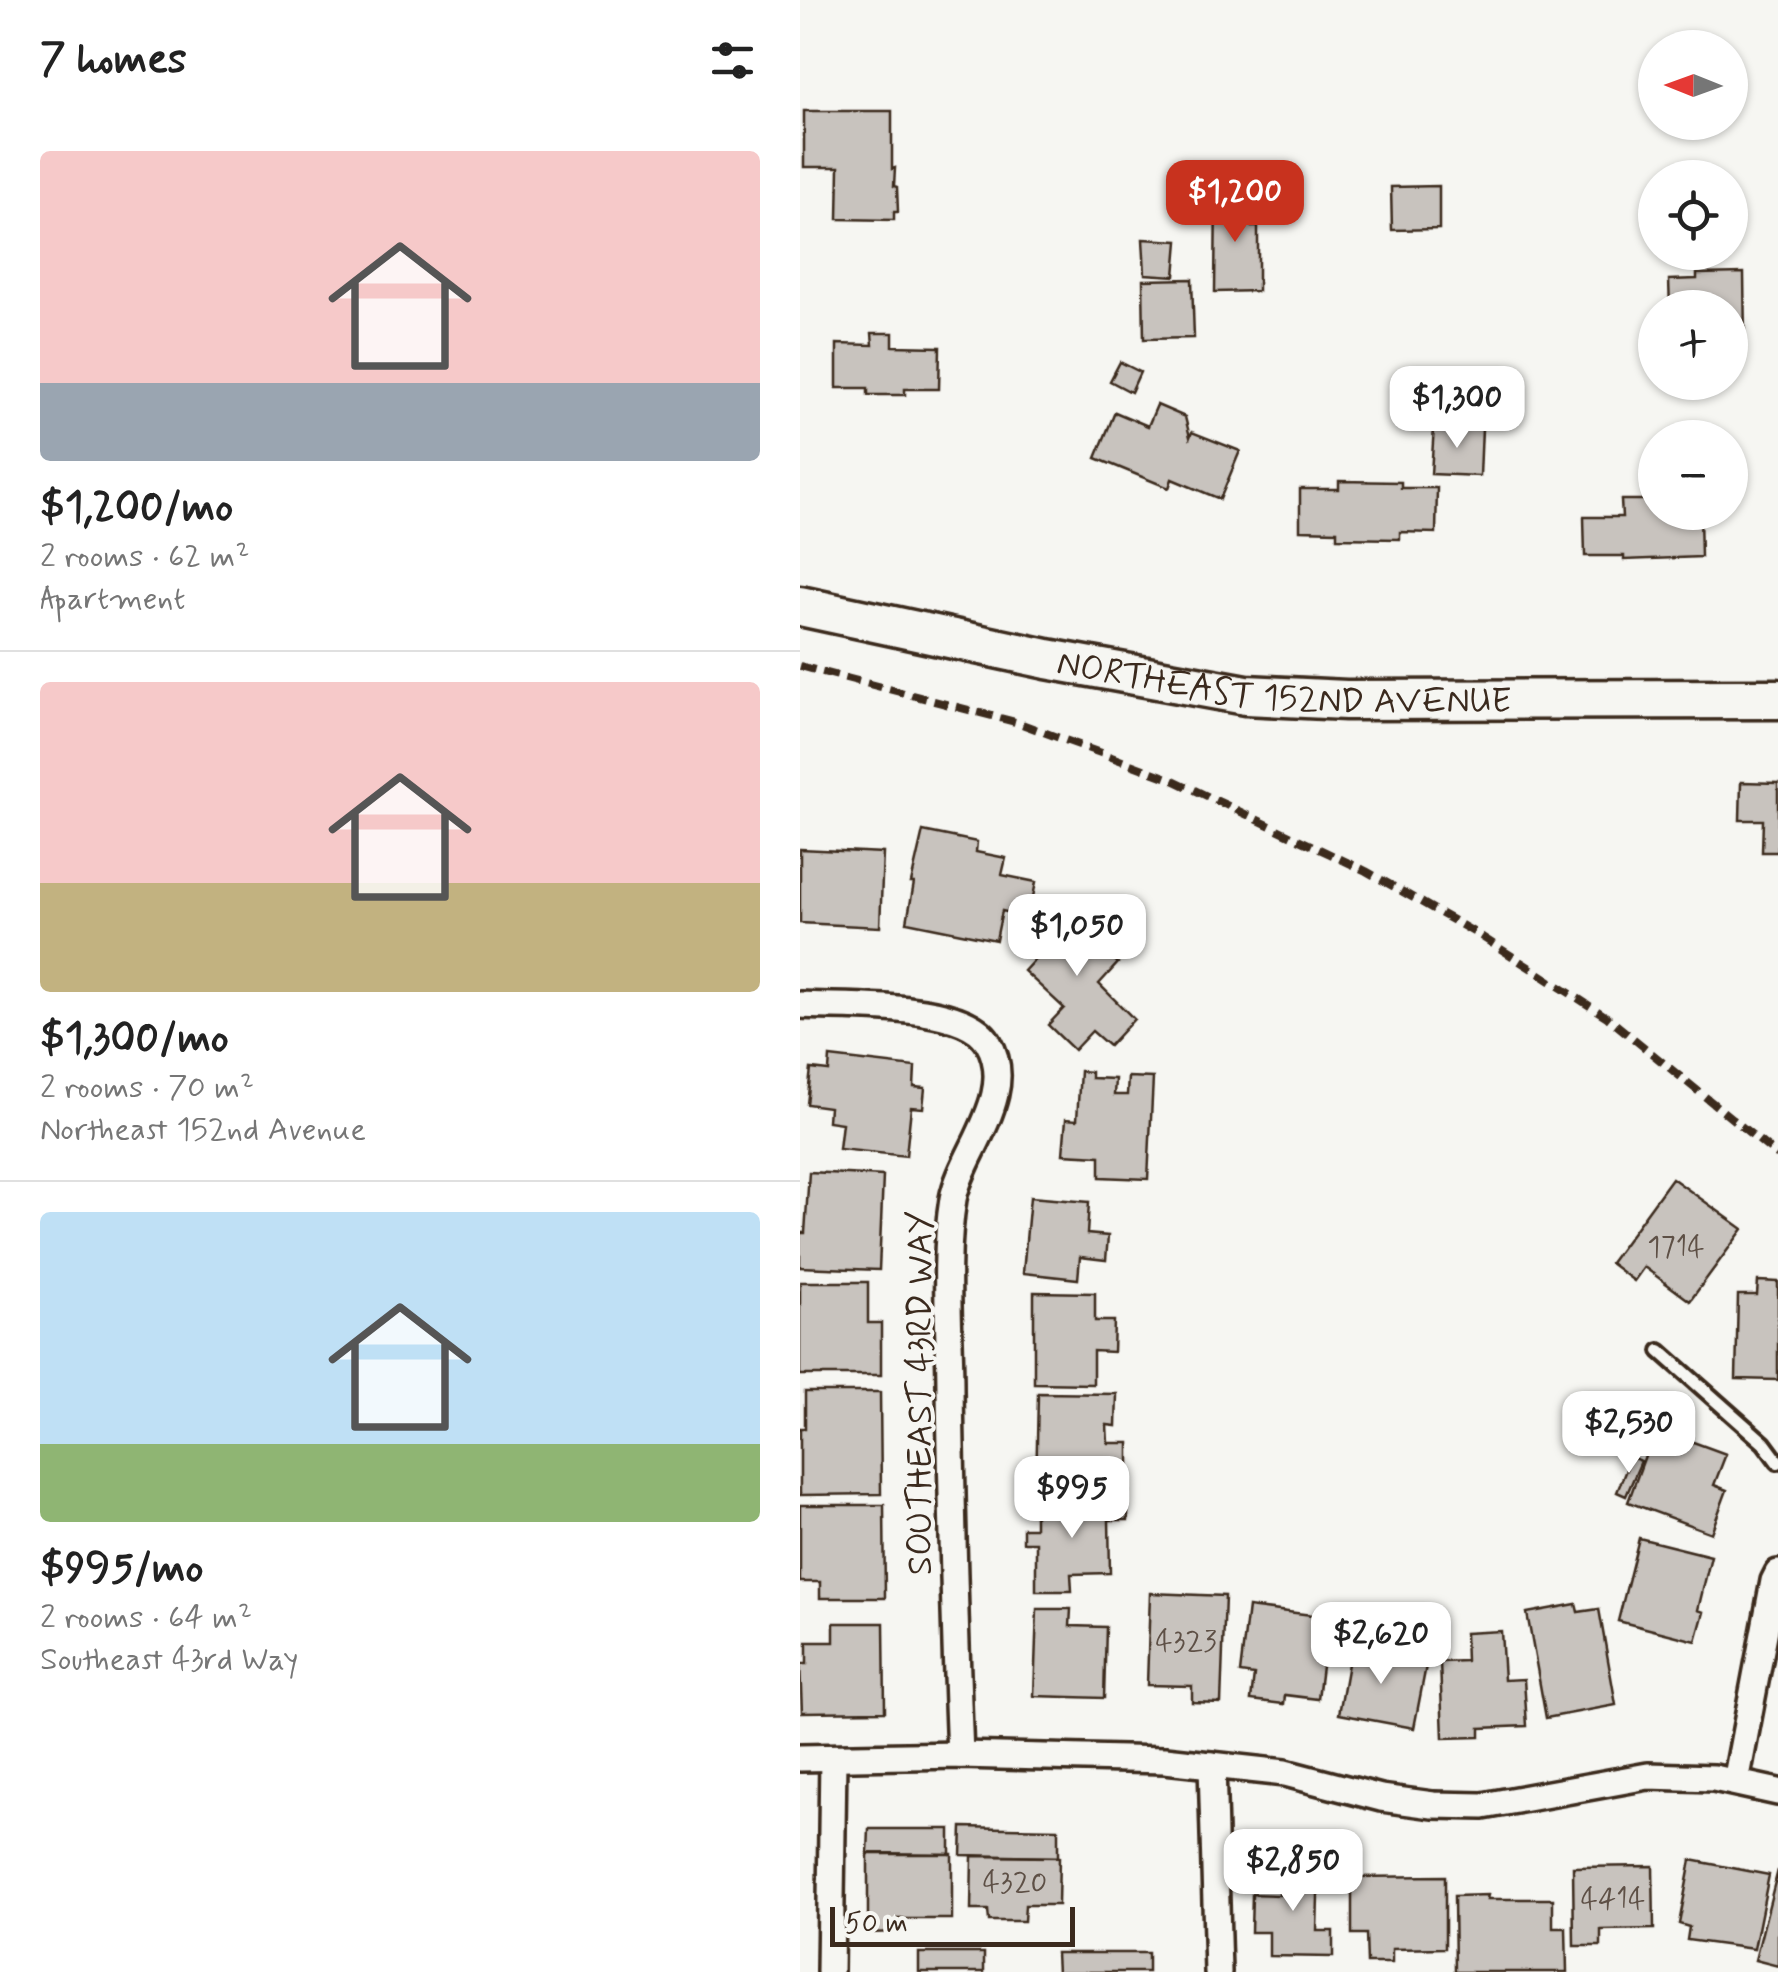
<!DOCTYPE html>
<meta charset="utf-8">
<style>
body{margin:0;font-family:Mynerve,sans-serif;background:#f6f6f6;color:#222;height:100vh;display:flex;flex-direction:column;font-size:38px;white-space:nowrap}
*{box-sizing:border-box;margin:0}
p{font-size:32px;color:#767676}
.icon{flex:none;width:55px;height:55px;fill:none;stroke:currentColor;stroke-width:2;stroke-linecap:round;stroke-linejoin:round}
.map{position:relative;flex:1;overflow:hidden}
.sheet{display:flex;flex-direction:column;background:#fff;width:800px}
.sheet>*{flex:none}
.needle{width:65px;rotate:271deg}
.buttons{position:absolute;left:838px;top:30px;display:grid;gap:20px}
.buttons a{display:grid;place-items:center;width:110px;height:110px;border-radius:50%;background:#fff;box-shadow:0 2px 8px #0004;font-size:50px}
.scale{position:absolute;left:30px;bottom:25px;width:245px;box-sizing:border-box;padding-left:10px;border:5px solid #3b2a1e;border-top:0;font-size:28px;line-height:35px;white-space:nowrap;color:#3b2a1e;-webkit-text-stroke:8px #f6f6f2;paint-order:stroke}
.price{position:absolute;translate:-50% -85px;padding:0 22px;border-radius:20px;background:#fff;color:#222;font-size:32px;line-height:65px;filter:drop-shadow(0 2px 5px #0008)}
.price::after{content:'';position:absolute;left:50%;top:60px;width:30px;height:22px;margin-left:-15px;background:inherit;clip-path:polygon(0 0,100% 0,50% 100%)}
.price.selected{background:#c8321e;color:#fff}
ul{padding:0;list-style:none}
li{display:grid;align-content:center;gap:20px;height:530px;padding:0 40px}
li+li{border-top:2px solid #e0e0e0}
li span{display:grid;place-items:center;height:310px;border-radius:10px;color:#555}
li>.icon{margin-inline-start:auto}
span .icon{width:180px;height:180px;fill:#fffc;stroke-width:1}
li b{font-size:42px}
h2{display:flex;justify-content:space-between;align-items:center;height:120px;padding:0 40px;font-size:42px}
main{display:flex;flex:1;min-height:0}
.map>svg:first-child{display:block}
.building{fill:#c8c3be;stroke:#3b2a1e;stroke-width:2.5}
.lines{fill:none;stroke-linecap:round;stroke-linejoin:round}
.lane-casing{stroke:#3b2a1e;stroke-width:20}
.street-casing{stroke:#3b2a1e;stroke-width:32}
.secondary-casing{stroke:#3b2a1e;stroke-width:45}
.lane{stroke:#f6f6f2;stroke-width:12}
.street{stroke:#f6f6f2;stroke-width:25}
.secondary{stroke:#f6f6f2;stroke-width:38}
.rail{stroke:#3b2a1e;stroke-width:8;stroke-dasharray:15 8;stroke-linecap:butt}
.labels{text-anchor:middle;stroke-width:8;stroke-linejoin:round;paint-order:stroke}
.number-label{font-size:30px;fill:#5e5046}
.street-label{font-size:35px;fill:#3b2a1e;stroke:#f6f6f2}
</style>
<main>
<section class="sheet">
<h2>7 homes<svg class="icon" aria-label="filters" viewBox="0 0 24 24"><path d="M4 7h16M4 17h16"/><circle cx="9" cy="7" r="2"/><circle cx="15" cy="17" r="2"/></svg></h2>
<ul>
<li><span style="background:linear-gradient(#f6c9c9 75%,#9aa5b1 0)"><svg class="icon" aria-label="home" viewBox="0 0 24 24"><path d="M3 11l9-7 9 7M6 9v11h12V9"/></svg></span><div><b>$1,200/mo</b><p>2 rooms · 62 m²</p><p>Apartment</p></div></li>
<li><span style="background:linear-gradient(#f6c9c9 65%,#c2b280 0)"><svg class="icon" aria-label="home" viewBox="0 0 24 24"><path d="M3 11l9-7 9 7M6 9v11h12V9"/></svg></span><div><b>$1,300/mo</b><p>2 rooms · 70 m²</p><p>Northeast 152nd Avenue</p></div></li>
<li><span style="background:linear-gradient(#bfe0f5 75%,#8fb573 0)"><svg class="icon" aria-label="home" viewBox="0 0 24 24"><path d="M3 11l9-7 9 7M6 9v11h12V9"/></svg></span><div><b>$995/mo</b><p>2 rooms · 64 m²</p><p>Southeast 43rd Way</p></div></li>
</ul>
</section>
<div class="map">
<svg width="978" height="1972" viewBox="0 0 978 1972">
<rect width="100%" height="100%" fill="#f6f6f2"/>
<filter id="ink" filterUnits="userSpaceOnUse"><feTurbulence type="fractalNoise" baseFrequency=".01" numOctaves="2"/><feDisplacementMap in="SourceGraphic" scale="20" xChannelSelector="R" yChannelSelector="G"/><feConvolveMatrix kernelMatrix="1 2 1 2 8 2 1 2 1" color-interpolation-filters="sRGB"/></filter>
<g filter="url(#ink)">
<g class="building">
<path d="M4,111h88v58l3,-1 -1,18 3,1 1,25h-4v8l-56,-1 1,-52h-35z"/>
<path d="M639,186v43l-47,1 -1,-43z"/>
<path d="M416,190h26v26h11l-1,11h6v64l-43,1z"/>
<path d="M343,239l35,2 -3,35 -30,-2z"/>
<path d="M944,273l1,68h-15v-33h-60l-1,-28 28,-1v-5z"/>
<path d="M392,279l2,59 -50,1 -1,-59z"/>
<path d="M72,333h21v13l47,1 -1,42h-34v6h-37v-7h-31v-44l36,1z"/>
<path d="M320,362l20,10 -9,20 -21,-11z"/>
<path d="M357,405l28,12 5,20 2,-5 48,19 -20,48 -48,-20 -3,9 -73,-30 19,-46 33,14z"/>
<path d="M634,426l48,2 -2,48 -49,-2z"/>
<path d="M539,481l62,1v6h36l-1,45 -36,-1v7l-63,-1v-7l-37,-1v-41h39z"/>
<path d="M821,500h34v12l45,4 1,41 -77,3v-4h-39l-1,-39h38z"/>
<path d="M941,782l37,1v69h-16l1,-32h-23z"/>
<path d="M123,831l54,11 -1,10 30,6 -4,17 34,7 -7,35 -27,-6 -6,29 -89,-18 7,-39h-3z"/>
<path d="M0,849l83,4 -3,74 -80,-4z"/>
<path d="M263,900l27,26 -6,6 34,31 -19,21 35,35 -25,27 -17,-15 -18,19 -26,-25 16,-17 -40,-37 22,-24 -14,-13z"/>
<path d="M30,1057l85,10 -1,20 11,1 -2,20 -12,-1 -5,49 -67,-7 3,-26 -14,-2 1,-14 -22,-3 4,-35 18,2z"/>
<path d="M280,1071l11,1v6l24,1 -1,16h13l1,-18 25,1 -5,101 -48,-2v-21l-37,-2 3,-35 11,1z"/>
<path d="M9,1172l74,4 -4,94 -79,-3v-34h5z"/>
<path d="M872,1178l71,51 -53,72 -46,-34 -10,14 -24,-18z"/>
<path d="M230,1197l59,5 -2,32 21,2 -2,24 -26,-3 -2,22 -55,-6z"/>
<path d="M958,1281l20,1v98l-42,-1 2,-84h19z"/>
<path d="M0,1282h68v41h13v52h-81z"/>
<path d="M234,1292l61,1v28h19l-1,31 -20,-1v33l-59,-1z"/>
<path d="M5,1392h75l1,102 -81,1v-67h5z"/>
<path d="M238,1393l79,1 -1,32 -9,-1 1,18h21v49l-93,-1z"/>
<path d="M855,1428l71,26 -12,31 13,5 -16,43 -83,-31z"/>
<path d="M831,1457l10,4 -15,35 -9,-4z"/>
<path d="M328,1503v17h-19l1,53 -39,1 1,17h-36v-49h-13v-14h12v-24z"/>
<path d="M0,1505h84l1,93h-65v-16h-20z"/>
<path d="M839,1538l72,18 -13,54 6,2 -8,29 -78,-20z"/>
<path d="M350,1593l75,3 -4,107 -29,-1v-16l-45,-1z"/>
<path d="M776,1604l2,8 21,-3 17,96 -70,13 -19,-105z"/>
<path d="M448,1607l80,10 -10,82 -33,-4 -1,9 -33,-4 3,-25 -14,-2z"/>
<path d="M237,1609h34l-1,17 36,1 -2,71 -70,-2z"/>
<path d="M34,1623h50l1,88 -83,1 -2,-48h7v-22h27z"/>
<path d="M701,1631l3,49 20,-1 3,47 -47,2v9l-37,1 -3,-76 26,-1 -1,-28z"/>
<path d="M552,1641l39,7 -2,12 37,6 -12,62 -75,-14z"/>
<path d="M162,1827l96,2v28l-97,-2z"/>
<path d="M69,1829h81v25l-82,-1z"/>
<path d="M68,1854h84v65h-55l1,13 -30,1z"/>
<path d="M172,1856l87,1 -1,48h-33l-1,16h-35l-1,-11h-17z"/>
<path d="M891,1860l78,15 -15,74 -67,-9 2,-13 -10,-3z"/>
<path d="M480,1861l39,1 -2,69h16v26l-64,-1v-24h-18l1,-38 27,1z"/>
<path d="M853,1866l1,63 -53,1v16h-27l-1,-79z"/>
<path d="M978,1870v96l-23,-6z"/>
<path d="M645,1876v72l-53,1v14h-25l-1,-29h-14v-57z"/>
<path d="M688,1895l-1,4h66v29h13l1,44h-112l-1,-76z"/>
<rect x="119" y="1953" width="65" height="19"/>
<path d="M256,1953h92v19h-91z"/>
</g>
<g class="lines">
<defs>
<path id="lane" d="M860,1351l104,92 14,19"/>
<g id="street">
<path d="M0,1005c45,3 164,-4 188,37 31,52 -26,109 -35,157 -10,62 -3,129 -3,191 2,122 5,243 10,365"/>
<path d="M0,1758l160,-3 205,5 120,13 96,25 52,7 50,1 165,-30 66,2 64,14"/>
<path d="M412,1765l6,207"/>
<path d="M936,1782l38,-201 4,-8"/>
<path d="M30,1972l3,-214"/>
</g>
<g id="secondary">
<path id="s1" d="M0,606l247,53 199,36 100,5 432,-1"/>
</g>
</defs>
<use href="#lane" class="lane-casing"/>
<use href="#street" class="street-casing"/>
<use href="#secondary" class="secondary-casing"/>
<use href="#lane" class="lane"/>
<use href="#street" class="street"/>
<use href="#secondary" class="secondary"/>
<path class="rail" d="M0,666l219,57 152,56 195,92 113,64 128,82 171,139"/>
</g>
</g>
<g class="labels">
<g class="number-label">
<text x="876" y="1256">1714</text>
<text x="386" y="1650">4323</text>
<text x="215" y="1891">4320</text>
<text x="813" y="1908">4414</text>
</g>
<g class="street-label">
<text dy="12" stroke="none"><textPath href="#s1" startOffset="492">NORTHEAST 152ND AVENUE</textPath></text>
<text transform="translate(119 1393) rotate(-90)" y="12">SOUTHEAST 43RD WAY</text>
</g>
</g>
</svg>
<div class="buttons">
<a><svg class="needle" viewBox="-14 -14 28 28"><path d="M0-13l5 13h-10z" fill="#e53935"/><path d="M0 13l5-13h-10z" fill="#767676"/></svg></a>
<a><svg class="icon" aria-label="locate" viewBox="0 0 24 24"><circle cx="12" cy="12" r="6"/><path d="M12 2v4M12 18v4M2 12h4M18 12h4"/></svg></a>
<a>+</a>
<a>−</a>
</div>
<div class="scale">50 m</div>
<b class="price selected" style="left:435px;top:245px">$1,200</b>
<b class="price" style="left:657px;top:451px">$1,300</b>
<b class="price" style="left:277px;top:979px">$1,050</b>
<b class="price" style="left:829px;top:1476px">$2,530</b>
<b class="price" style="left:272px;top:1541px">$995</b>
<b class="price" style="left:581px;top:1687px">$2,620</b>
<b class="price" style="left:493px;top:1914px">$2,850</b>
</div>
</main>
